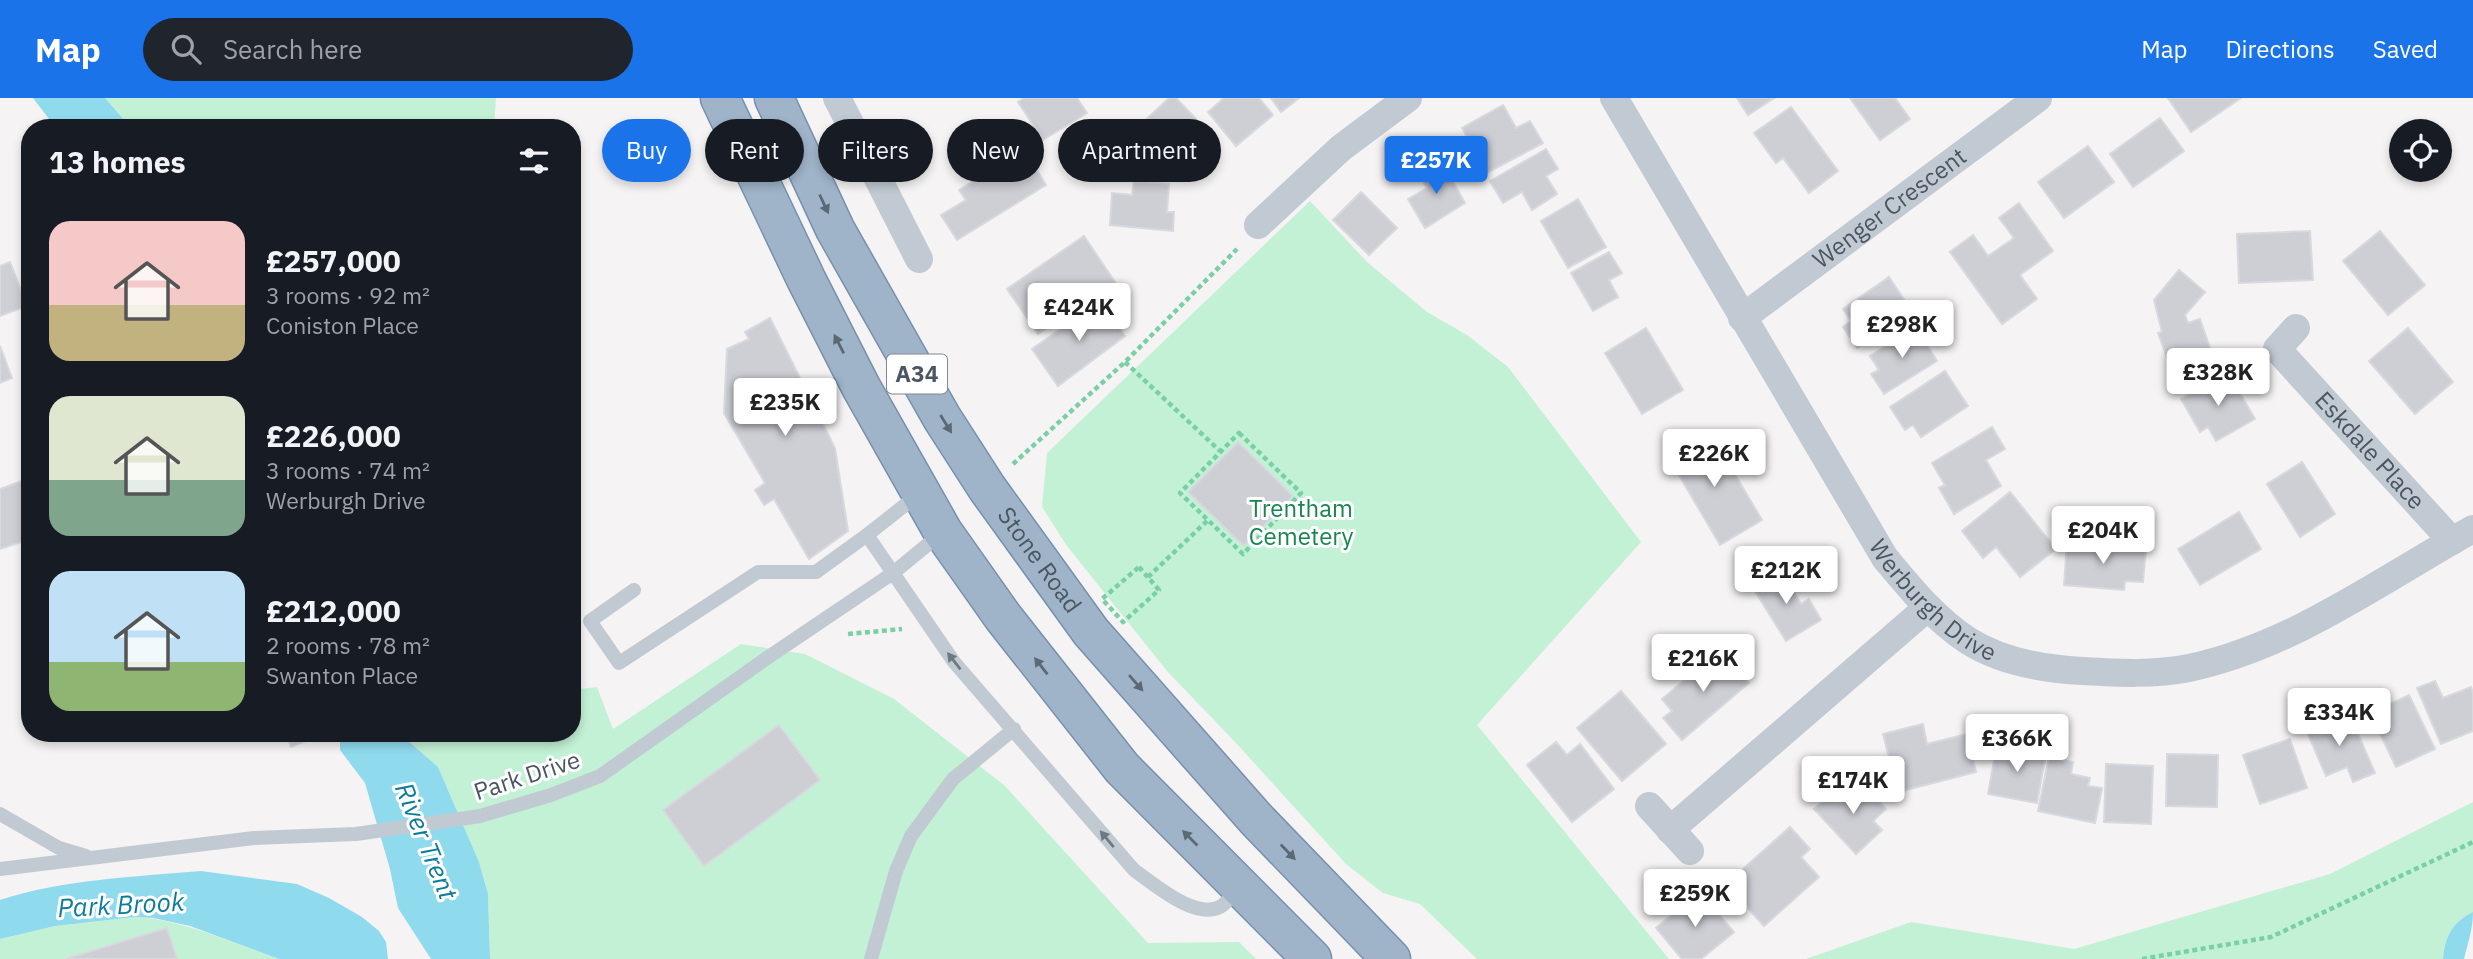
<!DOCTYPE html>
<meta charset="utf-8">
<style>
body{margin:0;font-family:"IBM Plex Sans",sans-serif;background:#20242c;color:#f1f3f6;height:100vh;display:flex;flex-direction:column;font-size:26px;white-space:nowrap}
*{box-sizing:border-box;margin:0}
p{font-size:23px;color:#9ea1a6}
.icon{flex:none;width:38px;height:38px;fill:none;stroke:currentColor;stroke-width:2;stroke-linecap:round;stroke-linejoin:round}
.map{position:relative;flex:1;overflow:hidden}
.side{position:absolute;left:21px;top:21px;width:560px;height:623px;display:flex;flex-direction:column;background:#171b24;border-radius:28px;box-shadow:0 4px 10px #0003}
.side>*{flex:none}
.hud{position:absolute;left:602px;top:21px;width:665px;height:63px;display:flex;gap:14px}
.fabs{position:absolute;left:2389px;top:21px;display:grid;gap:14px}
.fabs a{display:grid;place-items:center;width:63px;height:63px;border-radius:50%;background:#171b24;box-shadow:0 4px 10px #0003;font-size:35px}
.price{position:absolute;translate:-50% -60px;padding:0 16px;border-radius:7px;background:#fff;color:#222;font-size:23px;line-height:46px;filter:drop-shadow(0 2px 4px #0008)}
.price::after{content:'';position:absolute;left:50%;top:42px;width:21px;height:16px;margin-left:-10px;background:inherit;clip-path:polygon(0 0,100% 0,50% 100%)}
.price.active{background:#1a73e8;color:#fff}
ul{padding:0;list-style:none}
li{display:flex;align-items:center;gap:21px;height:175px;padding:0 28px}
li span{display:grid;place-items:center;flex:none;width:196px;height:140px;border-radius:21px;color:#555}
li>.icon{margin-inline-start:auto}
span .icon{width:84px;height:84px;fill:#fffc;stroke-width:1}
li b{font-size:30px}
h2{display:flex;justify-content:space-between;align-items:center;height:84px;padding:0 28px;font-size:30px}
.pill{padding:0 24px;border-radius:32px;background:#171b24;box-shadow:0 4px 10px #0003;font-size:24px;line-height:63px}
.pill.active{background:#1a73e8;color:#fff}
header{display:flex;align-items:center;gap:42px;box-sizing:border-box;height:98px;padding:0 35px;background:#1a73e8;color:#fff}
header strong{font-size:33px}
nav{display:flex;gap:38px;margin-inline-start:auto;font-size:24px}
.search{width:490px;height:63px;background:#20242c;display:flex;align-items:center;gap:18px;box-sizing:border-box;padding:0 24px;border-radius:38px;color:#9ea1a6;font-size:26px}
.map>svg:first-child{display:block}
.green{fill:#c3f1d5}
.water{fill:#90daee}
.building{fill:#cdcfd5;stroke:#d7d9de;stroke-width:2}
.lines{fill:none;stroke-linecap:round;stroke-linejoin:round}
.trunk-casing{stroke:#7690ad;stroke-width:41}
.path{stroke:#7ad0a6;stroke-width:4.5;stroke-dasharray:5 3.5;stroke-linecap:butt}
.service{stroke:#c1cad2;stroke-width:14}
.minor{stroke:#c1cad2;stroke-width:28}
.trunk{stroke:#9fb4c9;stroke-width:38}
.oneway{fill:#5b6976}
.oneway2{fill:#6e7983}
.labels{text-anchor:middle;stroke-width:6;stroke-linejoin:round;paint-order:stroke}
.shield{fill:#fff;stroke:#808990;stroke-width:2}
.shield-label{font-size:23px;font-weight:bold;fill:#4a5661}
.street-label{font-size:24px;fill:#4a5661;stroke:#fff}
.park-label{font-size:24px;fill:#17864f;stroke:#fff}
.water-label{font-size:26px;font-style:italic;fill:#0c7c9b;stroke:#fff}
</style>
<header>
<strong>Map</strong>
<div class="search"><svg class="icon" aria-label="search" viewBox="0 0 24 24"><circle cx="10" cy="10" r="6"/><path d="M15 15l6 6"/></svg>Search here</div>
<nav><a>Map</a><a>Directions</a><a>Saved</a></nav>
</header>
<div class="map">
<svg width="2473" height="861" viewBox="0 0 2473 861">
<rect width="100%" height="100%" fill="#f5f3f3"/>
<g class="green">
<path d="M105,0h391l-2,30h-363z"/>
<path d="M1310,103l57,61 60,50 40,23 41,32 133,175 -164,183 192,234h-192l-57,-55 -37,-11 -37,-29 -110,-121 -69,-72 -100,-125 -25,-39 5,-54z"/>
<path d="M741,546l64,10 89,45 110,86 144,158 91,-1 17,17h-766l-2,-65 -9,-32 -41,-95 -39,-34h173v-43l25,-3 16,42z"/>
<path d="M2473,704v110c-21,10 -28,25 -30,47h-637l105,-37 163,27 256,-75z"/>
<path d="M135,819c50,3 96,26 144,42h-279v-20l55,-13z"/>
</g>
<g class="water">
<path d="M33,0h72l26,30h-75z"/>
<path d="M335,635h64l39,34 41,95 9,32 2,65h-59l-33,-51 -8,-39 -25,-86 -25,-33v-13z"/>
<path d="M201,773l96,13 32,14 33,19 17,14 7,11 2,17h-109l-89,-33 -37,-8 -18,-1 -80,9 -55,13v-39c64,-21 134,-23 201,-29z"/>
<path d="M2473,814c0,17 -5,30 -9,47h-21c2,-22 9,-37 30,-47z"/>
</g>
<g class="building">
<path d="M1024,0h53l10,15 -44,27 -25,-38z"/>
<path d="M1169,0h7l43,45 -23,21 -4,-4 -13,12 -42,-44z"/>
<path d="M1224,0h35l14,17 -37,31 -28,-34z"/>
<path d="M1271,0h28l-18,14z"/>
<path d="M1737,0h37l-26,17z"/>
<path d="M1850,0h45l15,21 -30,21z"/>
<path d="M2168,0h73l-50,34z"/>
<path d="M1503,7l13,23 14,-7 13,22 -56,30 -25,-45z"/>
<path d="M1791,9l47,64 -29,22 -26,-35 -7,5 -22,-30z"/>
<path d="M2160,20l24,33 -51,36 -23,-33z"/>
<path d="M2088,48l26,36 -50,36 -26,-36z"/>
<path d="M1024,51l22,36 -89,55 -16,-25 25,-15 -7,-10z"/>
<path d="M1546,51l12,20 -12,7 11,18 -25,16 -10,-18 -19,11 -13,-22z"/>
<path d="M1441,63l24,42 -40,25 -17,-29 19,-11 -8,-13z"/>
<path d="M1134,83l35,3 -2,28h7l-1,19 -63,-6 2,-32 20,2z"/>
<path d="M1361,94l36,36 -28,27 -36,-35z"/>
<path d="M1578,101l28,48 -38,21 -27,-47z"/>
<path d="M2019,105l34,48 -33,24 17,24 -35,25 -52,-72 23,-17 15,21 26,-18 -15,-20z"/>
<path d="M2310,133l3,49 -74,3 -2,-49z"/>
<path d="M2380,133l45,54 -37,30 -45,-54z"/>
<path d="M1084,138l31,46 -77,52 -31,-45z"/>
<path d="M1609,154l13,21 -13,7 9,17 -25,14 -22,-38z"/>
<path d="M10,164l17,44 -27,10v-50z"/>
<path d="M2179,172l26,22 -20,23 3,8 12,-4 14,41 -41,14 -15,-41 4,-1 -8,-32z"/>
<path d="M1889,179l22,33 -54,38 -14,-21 8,-6 -8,-12z"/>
<path d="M1101,203l24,35 -67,50 -26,-37z"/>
<path d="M770,220l65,130 13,83 -39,28 -35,-60 -10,6 -9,-15 10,-7 -41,-70 3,-64 22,-10 -4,-7z"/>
<path d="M1916,229l21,34 -53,33 -13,-20 8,-4 -9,-14z"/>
<path d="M1646,230l37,62 -41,24 -37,-61z"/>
<path d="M2408,230l45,54 -38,32 -46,-53z"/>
<path d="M0,248l12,32 -12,5z"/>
<path d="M1945,273l23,35 -47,31 -8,-12 -8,5 -15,-23z"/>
<path d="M2228,275l27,46 -39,22 -8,-14 -8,5 -19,-33z"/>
<path d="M1992,329l13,22 -19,11 15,26 -47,28 -15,-26 6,-3 -13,-22z"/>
<path d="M1697,336l9,16 11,-6 45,76 -42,25 -54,-92z"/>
<path d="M1238,344l55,54 -49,50 -56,-54z"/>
<path d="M2302,364l33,52 -35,23 -33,-53z"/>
<path d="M30,380v61l-30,10v-60z"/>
<path d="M2010,394l46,57 -36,28 -24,-30 -13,11 -21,-27z"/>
<path d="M2239,414l22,37 -61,36 -22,-36z"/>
<path d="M2067,444l79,6 -3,34 -18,-1 -1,9 -60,-5z"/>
<path d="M1780,472l21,34 8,-5 12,21 -35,21 -33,-53z"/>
<path d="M1720,552l29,33 -67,57 -19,-22 9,-7 -10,-12z"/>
<path d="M2435,583l8,17 28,-11 2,6v38l-32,13 -24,-56z"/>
<path d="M1621,593l45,53 -44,37 -45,-53z"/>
<path d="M2409,597l26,54 -39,18 -26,-54z"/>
<path d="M2330,616l4,11 17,-7 24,55 -22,9 -6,-15 -21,9 -22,-51z"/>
<path d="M1923,626l4,20 40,-10 9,38 -78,20 -15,-58z"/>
<path d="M779,627l41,55 -116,86 -41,-56z"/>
<path d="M286,635h20l2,7 -17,7z"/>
<path d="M2290,641l17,49 -47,16 -17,-49z"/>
<path d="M1556,644l11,13 13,-11 34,45 -42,33 -45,-57z"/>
<path d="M1997,646l49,10 -9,49 -49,-9z"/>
<path d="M2167,656l51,1 -1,52 -51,-1z"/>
<path d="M2049,659l24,5 -2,12 19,4 -2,8 14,2 -7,35 -57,-12z"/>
<path d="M2106,666l47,2 -2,58 -47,-2z"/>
<path d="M1861,684l25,27 -13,12 9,9 -26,24 -42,-45 17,-16 7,8z"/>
<path d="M1790,729l20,22 -9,8 18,20 -55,49 -38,-42z"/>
<path d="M1700,794l34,40 -33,27h-19l-26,-31z"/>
<path d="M167,830l10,31h-112z"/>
</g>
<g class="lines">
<defs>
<g id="trunk">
<path d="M720,0l86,181 55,108 82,145 60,85 119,151 190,191"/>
<path id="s4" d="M774,0l61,131 107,189 45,70 104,144 165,187 135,140"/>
</g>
</defs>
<use href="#trunk" class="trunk-casing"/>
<g class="path">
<path d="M1125,264l95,89"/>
<path d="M1239,335l62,60 -58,61 -63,-61z"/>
<path d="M1013,366l112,-102 112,-113"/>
<path d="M1139,469l20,23 -36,32 -21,-23z"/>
<path d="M1148,479l60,-57"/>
<path d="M848,536l54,-5"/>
<path d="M2142,861l129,-22 202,-95"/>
</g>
<g class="service">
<path d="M867,437l87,127 180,208c20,14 64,53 89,35 5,-4 10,-12 14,-17"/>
<path d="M634,492l-44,31 29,42 139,-91h58l51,-37 52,-41"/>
<path d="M0,716l59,34 27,8"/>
<path d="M0,771l254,-31 102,-4 124,-18 71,-21 49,-19 167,-118 126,-85 50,-41"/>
<path d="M871,861l25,-88 15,-35 42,-57 61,-50"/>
</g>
<g class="minor">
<path d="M837,0l82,161"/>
<path id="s1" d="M1614,0l271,460c25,30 49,60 82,82 34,22 76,29 116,31 35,2 71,4 106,-3 104,-22 192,-88 284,-139"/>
<path d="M1258,127l83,-77 67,-50"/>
<path id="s2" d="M1742,220l296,-220"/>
<path id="s3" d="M2296,230l-19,21 175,192"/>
<path d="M1649,708l41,45"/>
<path d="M1670,732l257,-222"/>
</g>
<use href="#trunk" class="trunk"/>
</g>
<defs><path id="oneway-solid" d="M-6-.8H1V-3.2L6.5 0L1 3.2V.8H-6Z" transform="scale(1.75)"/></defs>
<g class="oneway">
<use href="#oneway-solid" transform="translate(824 106) rotate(65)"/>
<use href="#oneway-solid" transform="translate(839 246) rotate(-117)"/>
<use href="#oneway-solid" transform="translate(946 326) rotate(58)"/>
<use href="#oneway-solid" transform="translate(1041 568) rotate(-128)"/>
<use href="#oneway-solid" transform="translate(1136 585) rotate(49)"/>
<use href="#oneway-solid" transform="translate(1190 740) rotate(-135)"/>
<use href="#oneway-solid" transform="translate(1288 754) rotate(46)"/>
</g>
<g class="oneway2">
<use href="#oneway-solid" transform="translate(954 563) rotate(-128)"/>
<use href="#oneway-solid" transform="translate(1107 741) rotate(-130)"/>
</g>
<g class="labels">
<rect class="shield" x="887" y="256.5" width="60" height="39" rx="5"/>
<g class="shield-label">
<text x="917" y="284">A34</text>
</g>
<g class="street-label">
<text dy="8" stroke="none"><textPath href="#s2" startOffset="184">Wenger Crescent</textPath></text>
<text dy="8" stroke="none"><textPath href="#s3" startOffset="166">Eskdale Place</textPath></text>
<text dy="8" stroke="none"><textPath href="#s4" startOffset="534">Stone Road</textPath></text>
<text dy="8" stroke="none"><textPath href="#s1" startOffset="598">Werburgh Drive</textPath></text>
<text transform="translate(527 678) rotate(-18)" y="8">Park Drive</text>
</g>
<g class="park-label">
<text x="1301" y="419">Trentham<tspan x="1301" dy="28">Cemetery</tspan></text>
</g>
<g class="water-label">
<text transform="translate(426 743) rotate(68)" y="9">River Trent</text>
<text transform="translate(121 807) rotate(-3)" y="9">Park Brook</text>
</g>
</g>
</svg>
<div class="fabs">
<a><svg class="icon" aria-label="locate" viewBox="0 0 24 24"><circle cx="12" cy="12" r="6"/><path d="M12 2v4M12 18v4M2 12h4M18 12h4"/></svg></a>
</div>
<b class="price active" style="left:1436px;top:98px">£257K</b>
<b class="price" style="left:1079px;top:245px">£424K</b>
<b class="price" style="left:1902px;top:262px">£298K</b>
<b class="price" style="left:2218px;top:310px">£328K</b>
<b class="price" style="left:785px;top:340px">£235K</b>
<b class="price" style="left:1714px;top:391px">£226K</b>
<b class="price" style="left:2103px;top:468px">£204K</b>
<b class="price" style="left:1786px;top:508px">£212K</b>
<b class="price" style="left:1703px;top:596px">£216K</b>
<b class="price" style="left:2339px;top:650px">£334K</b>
<b class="price" style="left:2017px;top:676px">£366K</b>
<b class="price" style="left:1853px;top:718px">£174K</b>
<b class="price" style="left:1695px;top:831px">£259K</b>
<div class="hud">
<a class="pill active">Buy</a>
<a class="pill">Rent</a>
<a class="pill">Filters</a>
<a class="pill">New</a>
<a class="pill">Apartment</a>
</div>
<section class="side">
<h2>13 homes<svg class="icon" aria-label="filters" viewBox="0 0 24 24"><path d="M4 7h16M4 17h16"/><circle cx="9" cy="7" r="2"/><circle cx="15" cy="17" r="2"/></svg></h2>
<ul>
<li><span style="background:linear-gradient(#f6c9c9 60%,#c2b280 0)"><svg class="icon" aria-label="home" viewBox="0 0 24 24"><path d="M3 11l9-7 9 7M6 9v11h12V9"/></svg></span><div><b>£257,000</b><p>3 rooms · 92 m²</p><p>Coniston Place</p></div></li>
<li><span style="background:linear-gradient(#dfe7d0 60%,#7fa58c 0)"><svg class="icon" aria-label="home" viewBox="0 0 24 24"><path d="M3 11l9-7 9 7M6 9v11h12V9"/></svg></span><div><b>£226,000</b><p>3 rooms · 74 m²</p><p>Werburgh Drive</p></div></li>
<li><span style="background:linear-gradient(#bfe0f5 65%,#8fb573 0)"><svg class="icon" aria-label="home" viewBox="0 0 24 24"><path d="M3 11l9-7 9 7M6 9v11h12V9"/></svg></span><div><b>£212,000</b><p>2 rooms · 78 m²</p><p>Swanton Place</p></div></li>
</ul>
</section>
</div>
